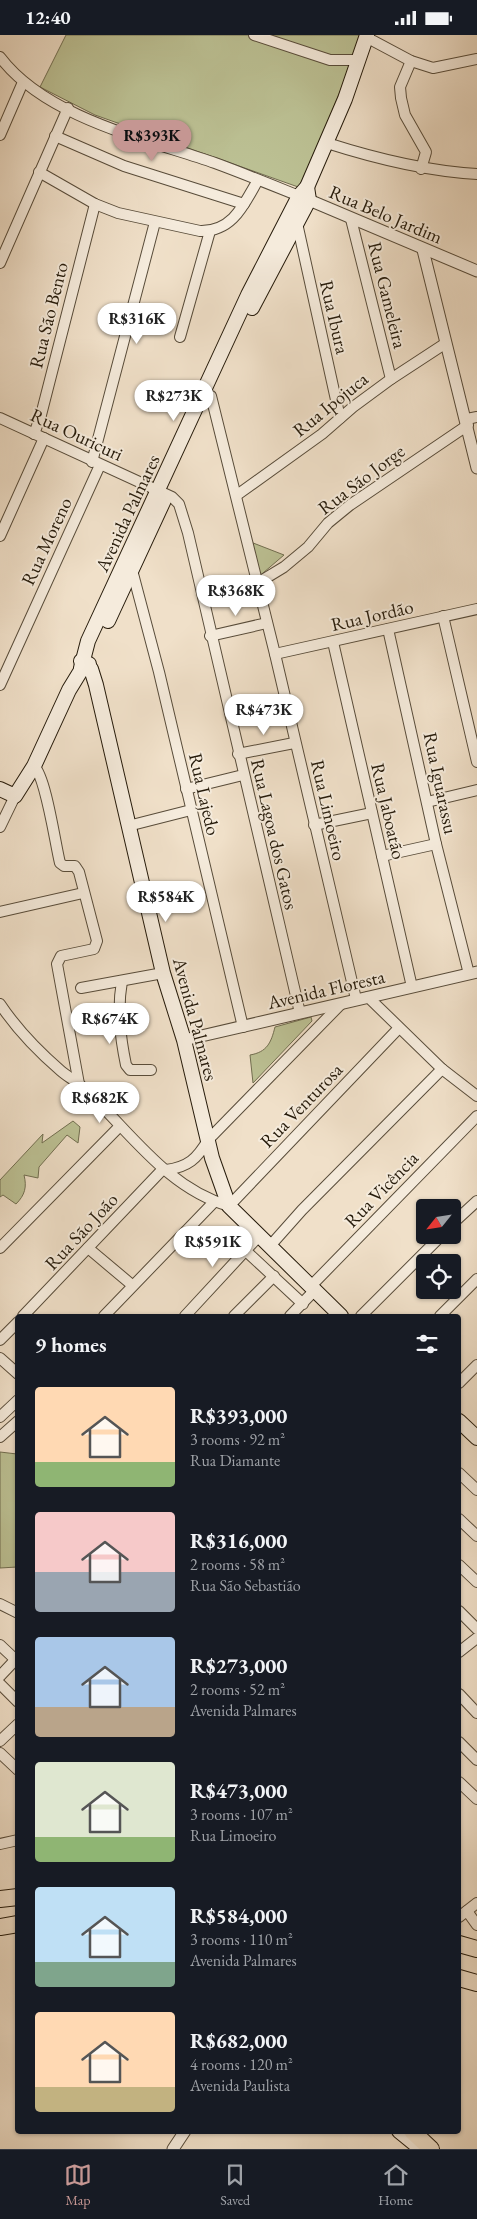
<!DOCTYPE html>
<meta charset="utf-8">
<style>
body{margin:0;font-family:"EB Garamond",serif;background:#20242c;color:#f1f3f6;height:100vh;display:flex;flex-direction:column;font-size:19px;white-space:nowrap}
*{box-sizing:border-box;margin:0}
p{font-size:16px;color:#9ea1a6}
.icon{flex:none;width:28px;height:28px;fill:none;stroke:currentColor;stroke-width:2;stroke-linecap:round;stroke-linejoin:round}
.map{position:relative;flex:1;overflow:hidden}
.drawer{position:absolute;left:15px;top:1279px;width:446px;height:820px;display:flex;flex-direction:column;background:#171b24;border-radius:5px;box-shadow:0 1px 4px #0004}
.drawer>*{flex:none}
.needle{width:32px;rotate:240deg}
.fabs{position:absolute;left:416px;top:1164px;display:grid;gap:10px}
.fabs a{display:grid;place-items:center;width:45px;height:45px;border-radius:5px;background:#171b24;box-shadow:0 1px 4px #0004;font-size:25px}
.price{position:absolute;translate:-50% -42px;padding:0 11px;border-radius:18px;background:#fff;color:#222;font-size:16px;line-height:32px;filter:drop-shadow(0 1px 2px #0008)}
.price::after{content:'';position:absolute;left:50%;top:30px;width:15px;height:11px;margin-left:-8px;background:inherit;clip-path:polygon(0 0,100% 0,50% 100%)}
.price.active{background:#c59692;color:#111}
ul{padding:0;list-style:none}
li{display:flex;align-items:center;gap:15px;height:125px;padding:0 20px}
li span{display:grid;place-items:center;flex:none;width:140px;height:100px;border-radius:5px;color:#555}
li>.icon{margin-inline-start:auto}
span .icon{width:60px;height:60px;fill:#fffc;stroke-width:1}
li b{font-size:21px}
h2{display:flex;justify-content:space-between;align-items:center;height:60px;padding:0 20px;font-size:21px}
.status{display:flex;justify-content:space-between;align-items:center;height:35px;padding:0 25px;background:#171b24;direction:ltr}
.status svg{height:14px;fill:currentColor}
.tabs{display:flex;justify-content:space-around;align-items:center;height:70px;border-top:1px solid #363941;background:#171b24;font-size:14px;color:#9ea1a6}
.tabs a{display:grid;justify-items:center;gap:2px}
.tabs .active{color:#c59692}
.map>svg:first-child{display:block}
.green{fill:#bcc194;stroke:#716e50}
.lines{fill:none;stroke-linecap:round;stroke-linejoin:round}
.minor-casing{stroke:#584c3a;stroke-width:12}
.tertiary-casing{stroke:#584c3a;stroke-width:13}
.secondary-casing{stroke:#261b0b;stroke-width:16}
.trunk-casing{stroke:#261b0b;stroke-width:18}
.minor{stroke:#f5ebdc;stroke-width:10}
.tertiary{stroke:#f5ebdc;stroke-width:11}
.secondary{stroke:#f5ebdc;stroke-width:14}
.trunk{stroke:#f0e0c9;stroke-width:16}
.labels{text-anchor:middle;stroke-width:4;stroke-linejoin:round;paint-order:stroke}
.street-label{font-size:19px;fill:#261b0b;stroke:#f5ebdc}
</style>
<div class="status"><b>12:40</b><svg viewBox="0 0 49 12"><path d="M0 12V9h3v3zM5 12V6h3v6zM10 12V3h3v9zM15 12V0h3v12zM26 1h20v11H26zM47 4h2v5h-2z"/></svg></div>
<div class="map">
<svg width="477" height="2114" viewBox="0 0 477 2114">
<rect width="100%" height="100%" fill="#f0e0c9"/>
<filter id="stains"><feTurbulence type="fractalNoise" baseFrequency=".004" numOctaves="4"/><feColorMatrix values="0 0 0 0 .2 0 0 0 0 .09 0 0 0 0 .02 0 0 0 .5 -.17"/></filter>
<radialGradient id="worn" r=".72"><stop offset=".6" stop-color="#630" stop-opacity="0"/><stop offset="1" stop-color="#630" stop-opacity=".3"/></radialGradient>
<g class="green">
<path d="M66,0h297l-62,153 -206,-73 -55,-28z"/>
<path d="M248,506l36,14 -28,24z"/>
<path d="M311,982l1,4 -59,62 -3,-28c17,-3 21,-12 25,-28z"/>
<path d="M73,1086l7,6 -2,16 -11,-8 -28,32 -1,11 -14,-3c3,12 1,20 -8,29l-13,-9 -3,2v-17l43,-46 -1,9z"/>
<path d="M0,1417l17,2v113l-17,1z"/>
</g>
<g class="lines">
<defs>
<g id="minor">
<path d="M254,0l76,25h27"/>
<path d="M366,2l45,24 22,7 44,-9"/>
<path d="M0,22c46,61 146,82 215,106 30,11 59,23 89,35"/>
<path d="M411,26l-11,26 1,11 4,17 21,37 -5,17"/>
<path d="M0,100l23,-53"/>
<path d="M55,101l69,30 120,38"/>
<path d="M327,108c50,16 98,28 150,31"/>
<path d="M39,137l56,32 23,9 82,18c33,1 44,-27 58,-51"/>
<path d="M351,184l40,160"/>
<path d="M297,188l43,195"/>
<path d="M0,228l68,-155"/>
<path d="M180,302l30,-106"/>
<path d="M211,361l64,258 81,345"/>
<path d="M0,383l172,79 7,7 9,29 112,480"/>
<path d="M467,384l10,-2"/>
<path d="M34,399l7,-19 54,-211"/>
<path d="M92,427l63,-240"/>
<path d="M237,460l85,-61 31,-27 38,-28 55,-36"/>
<path d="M0,501l44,-98"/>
<path d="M132,535l27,102 84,355"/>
<path d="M256,549l28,-17 24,-20 20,-24 22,-18 118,-80"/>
<path d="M443,581l34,146"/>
<path d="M388,594l48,215 33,130"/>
<path d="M210,601l57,-13"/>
<path d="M333,607l79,345"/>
<path d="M275,619l202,-45"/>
<path d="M0,650l100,-220"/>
<path d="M238,719l56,-11"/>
<path d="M34,731c12,11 21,77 26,97l4,3h11l4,6 18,69 -3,8 -33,7 -4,8 22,120"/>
<path d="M186,754l57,-14"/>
<path d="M427,767l50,-12"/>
<path d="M314,790l58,-12"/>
<path d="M128,791l63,-16"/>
<path d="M0,792l15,-31"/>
<path d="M382,821l54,-12"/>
<path d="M0,877l83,-19"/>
<path d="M122,946c-5,29 -2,55 4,84l4,5h21"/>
<path d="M81,953l82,-15"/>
<path d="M368,962l74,72 35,27"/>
<path d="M0,969c16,24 39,48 61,67 6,5 13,9 19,14 47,42 85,103 149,121l169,-177"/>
<path d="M166,1135c22,-3 31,-11 42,-30l133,-136"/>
<path d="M452,1189l25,-23"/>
<path d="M270,1211l32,-36 140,-141"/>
<path d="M0,1213l119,-121"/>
<path d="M88,1213l44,37"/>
<path d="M246,1216l57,53"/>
<path d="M311,1251l166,-170"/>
<path d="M23,1281l140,-147"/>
<path d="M104,1281l110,-114"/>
<path d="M185,1281l74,-80"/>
<path d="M234,1281l40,-40"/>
<path d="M290,1281l25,-26"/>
<path d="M361,1281l81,-81"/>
<path d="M440,1281l37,-37"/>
<path d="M0,1305l18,-18"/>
<path d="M0,1323l18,16"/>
<path d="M459,1348l18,-18"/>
<path d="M0,1382l18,-17"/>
<path d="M0,1402l18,-16"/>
<path d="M459,1438l18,17"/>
<path d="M459,1484l18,17"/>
<path d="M459,1530l18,17"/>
<path d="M0,1569l18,9"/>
<path d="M459,1576l18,18"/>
<path d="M0,1610l18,17"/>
<path d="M459,1617l18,-14"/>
<path d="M0,1641l18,-19"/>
<path d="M0,1649l18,18"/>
<path d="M459,1659l18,19"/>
<path d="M0,1706l18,-17"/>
<path d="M459,1707l18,18"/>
<path d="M0,1718l18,17"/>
<path d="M459,1747l18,17"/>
<path d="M0,1809l18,-4"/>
<path d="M467,1876l10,14"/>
<path d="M459,1882l18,-14"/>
</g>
<g id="tertiary">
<path d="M309,165l168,71"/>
<path d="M423,215l54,218"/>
<path d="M184,1005l293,-68"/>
<path d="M173,2114l12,-18"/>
</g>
<g id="secondary">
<path d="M252,273l57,-108 -2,-13"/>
<path d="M108,586l57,-123"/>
<path d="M81,626l10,8 5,16 67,288 21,67 28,118 17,48 112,110"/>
<path d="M81,633l7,-27 160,-346 51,-99 8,-9 38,-88 22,-64"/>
<path d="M0,754l15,7 19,-30 35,-76 11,-18 9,-8"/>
<path d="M459,1386l18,17"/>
<path d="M399,2096l22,18"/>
</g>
<g id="trunk">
<path d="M0,1864l18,-2"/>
<path d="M0,1892l18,-3"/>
<path d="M459,1909l18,5"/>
<path d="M459,1943l18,5"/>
<path d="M412,2096l19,18"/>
</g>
</defs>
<use href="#minor" class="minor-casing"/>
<use href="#tertiary" class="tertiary-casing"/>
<use href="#secondary" class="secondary-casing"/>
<use href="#trunk" class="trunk-casing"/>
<use href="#minor" class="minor"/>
<use href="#tertiary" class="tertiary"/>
<use href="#secondary" class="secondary"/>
<use href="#trunk" class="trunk"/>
</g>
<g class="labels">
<g class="street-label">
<text transform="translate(386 179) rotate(23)" y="7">Rua Belo Jardim</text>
<text transform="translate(388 260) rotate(76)" y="7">Rua Gameleira</text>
<text transform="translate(48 280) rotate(-76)" y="7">Rua São Bento</text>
<text transform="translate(335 282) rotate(77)" y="7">Rua Ibura</text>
<text transform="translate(330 369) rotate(-39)" y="7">Rua Ipojuca</text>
<text transform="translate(77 399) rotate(25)" y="7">Rua Ouricuri</text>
<text transform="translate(361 444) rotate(-37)" y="7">Rua São Jorge</text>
<text transform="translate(127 478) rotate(-65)" y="7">Avenida Palmares</text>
<text transform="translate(46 506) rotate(-65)" y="7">Rua Moreno</text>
<text transform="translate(372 580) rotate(-13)" y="7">Rua Jordão</text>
<text transform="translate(441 748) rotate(78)" y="7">Rua Iguarassu</text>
<text transform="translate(205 759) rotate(77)" y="7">Rua Lajedo</text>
<text transform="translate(329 775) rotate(77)" y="7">Rua Limoeiro</text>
<text transform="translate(389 776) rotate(77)" y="7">Rua Jaboatão</text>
<text transform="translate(275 799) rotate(77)" y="7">Rua Lagoa dos Gatos</text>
<text transform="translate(326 954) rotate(-13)" y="7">Avenida Floresta</text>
<text transform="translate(196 984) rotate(75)" y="7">Avenida Palmares</text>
<text transform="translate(301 1070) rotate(-46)" y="7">Rua Venturosa</text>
<text transform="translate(381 1154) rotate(-46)" y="7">Rua Vicência</text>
<text transform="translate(81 1196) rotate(-47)" y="7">Rua São João</text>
</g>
</g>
<rect width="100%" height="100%" filter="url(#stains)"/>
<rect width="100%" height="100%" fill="url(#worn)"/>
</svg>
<div class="fabs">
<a><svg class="needle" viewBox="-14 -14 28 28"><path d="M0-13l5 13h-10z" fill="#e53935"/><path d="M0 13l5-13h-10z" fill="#9ea1a6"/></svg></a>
<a><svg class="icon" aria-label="locate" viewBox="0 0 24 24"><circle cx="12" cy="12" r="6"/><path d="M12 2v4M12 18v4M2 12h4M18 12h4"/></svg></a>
</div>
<b class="price active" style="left:152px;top:127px">R$393K</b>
<b class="price" style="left:137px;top:310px">R$316K</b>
<b class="price" style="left:174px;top:387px">R$273K</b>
<b class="price" style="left:236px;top:582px">R$368K</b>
<b class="price" style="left:264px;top:701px">R$473K</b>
<b class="price" style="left:166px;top:888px">R$584K</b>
<b class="price" style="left:110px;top:1010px">R$674K</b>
<b class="price" style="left:100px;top:1089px">R$682K</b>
<b class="price" style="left:213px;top:1233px">R$591K</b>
<section class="drawer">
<h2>9 homes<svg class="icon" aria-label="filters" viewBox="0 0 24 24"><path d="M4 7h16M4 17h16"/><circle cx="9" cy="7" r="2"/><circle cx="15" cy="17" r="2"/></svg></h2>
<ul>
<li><span style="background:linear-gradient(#ffd9b3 75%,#8fb573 0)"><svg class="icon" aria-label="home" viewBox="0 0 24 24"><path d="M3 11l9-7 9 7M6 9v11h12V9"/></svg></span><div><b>R$393,000</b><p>3 rooms · 92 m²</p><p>Rua Diamante</p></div></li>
<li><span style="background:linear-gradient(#f6c9c9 60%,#9aa5b1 0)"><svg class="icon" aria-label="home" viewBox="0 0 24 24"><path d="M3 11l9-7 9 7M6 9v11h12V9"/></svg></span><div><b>R$316,000</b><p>2 rooms · 58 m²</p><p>Rua São Sebastião</p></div></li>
<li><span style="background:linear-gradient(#a9c7e8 70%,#b9a48a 0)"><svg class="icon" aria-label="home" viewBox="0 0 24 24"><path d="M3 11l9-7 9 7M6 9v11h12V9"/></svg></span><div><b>R$273,000</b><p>2 rooms · 52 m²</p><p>Avenida Palmares</p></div></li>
<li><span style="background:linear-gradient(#dfe7d0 75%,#8fb573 0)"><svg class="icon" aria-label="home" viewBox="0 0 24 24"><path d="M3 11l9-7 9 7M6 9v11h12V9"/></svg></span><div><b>R$473,000</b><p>3 rooms · 107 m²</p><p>Rua Limoeiro</p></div></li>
<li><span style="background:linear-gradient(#bfe0f5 75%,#7fa58c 0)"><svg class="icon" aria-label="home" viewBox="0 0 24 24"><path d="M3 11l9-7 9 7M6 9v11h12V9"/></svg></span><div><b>R$584,000</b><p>3 rooms · 110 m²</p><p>Avenida Palmares</p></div></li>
<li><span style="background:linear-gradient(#ffd9b3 75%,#c2b280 0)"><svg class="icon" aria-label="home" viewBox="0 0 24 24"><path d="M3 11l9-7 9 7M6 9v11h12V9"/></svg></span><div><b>R$682,000</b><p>4 rooms · 120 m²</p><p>Avenida Paulista</p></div></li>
</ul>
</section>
</div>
<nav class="tabs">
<a class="active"><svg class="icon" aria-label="map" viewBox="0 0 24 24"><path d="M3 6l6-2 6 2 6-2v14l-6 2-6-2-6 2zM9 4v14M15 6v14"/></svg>Map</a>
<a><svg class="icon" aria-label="saved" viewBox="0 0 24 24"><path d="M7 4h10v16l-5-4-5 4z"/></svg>Saved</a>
<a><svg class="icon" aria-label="home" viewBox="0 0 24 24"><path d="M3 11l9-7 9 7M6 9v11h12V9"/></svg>Home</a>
</nav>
